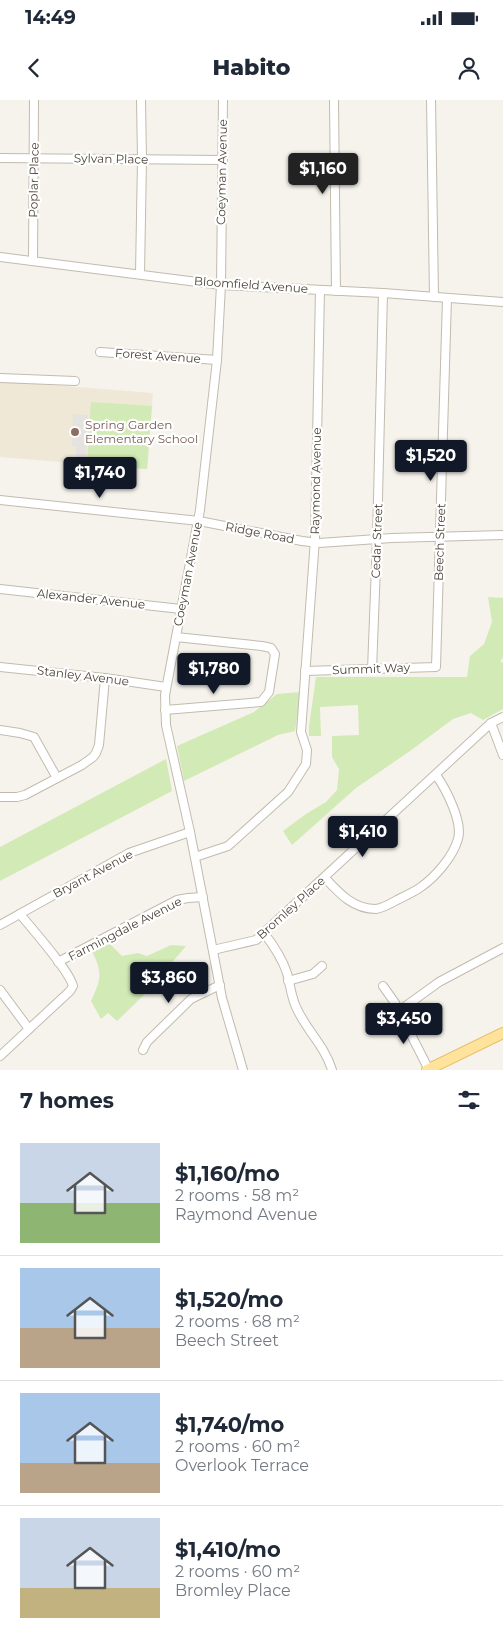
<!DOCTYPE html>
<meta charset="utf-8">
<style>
body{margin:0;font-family:Montserrat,sans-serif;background:#f6f6f7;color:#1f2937;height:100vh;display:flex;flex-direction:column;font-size:19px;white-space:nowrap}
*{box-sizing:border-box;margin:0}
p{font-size:16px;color:#747a83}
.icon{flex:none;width:28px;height:28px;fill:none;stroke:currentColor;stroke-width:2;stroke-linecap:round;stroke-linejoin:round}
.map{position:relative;height:970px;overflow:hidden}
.drawer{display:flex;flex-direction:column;background:#fff;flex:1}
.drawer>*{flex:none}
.price{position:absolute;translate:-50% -42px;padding:0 11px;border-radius:5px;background:#111827;color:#fff;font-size:16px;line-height:32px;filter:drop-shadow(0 1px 2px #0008)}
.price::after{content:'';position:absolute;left:50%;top:30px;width:15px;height:11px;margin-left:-8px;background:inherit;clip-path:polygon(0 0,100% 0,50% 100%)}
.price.on{background:#222;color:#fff}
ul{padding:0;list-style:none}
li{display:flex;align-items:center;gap:15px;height:125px;padding:0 20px}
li+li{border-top:1px solid #e0e1e3}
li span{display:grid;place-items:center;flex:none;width:140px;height:100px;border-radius:0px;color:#555}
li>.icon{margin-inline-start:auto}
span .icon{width:60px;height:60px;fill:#fffc;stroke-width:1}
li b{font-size:21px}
h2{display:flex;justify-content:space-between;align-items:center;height:60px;padding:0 20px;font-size:21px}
.status{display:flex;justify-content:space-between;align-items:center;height:35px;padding:0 25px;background:#fff;direction:ltr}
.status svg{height:14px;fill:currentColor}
header{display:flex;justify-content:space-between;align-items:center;height:65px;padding:0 20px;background:#fff;font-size:22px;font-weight:800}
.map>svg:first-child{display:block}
.education{fill:#efe8d6}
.green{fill:#d2eab5}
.parking{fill:#e5e3e0}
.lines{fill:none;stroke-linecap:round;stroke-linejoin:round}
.minor-casing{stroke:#c2bbae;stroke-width:10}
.major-casing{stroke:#e6c16a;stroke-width:12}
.minor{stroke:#fff;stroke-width:8}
.major{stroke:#ffe39c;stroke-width:10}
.education-dot{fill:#8d6e63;stroke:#fff;stroke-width:2}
.labels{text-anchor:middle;stroke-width:4.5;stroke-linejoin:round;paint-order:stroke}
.street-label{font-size:12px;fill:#4b4439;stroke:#fff}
.education-label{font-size:12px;fill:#785e54;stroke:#fff;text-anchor:start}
</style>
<div class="status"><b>14:49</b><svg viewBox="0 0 49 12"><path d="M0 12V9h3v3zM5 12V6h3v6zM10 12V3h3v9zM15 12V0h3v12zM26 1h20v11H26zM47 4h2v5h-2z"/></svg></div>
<header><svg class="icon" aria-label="back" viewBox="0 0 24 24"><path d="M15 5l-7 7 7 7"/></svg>Habito<svg class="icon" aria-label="person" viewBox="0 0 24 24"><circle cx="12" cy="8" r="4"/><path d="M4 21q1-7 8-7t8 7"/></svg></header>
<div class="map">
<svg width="503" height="970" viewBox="0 0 503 970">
<rect width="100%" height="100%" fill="#f6f3ec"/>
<path class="education" d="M0,281l153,12 -6,76 -147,-12z"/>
<g class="green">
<path d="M91,302l61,4 -5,63 -60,-5z"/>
<path d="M488,497l15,1v60l-3,3 3,2v46l-20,11 -12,-7 -18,6 -43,32 -54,37 -64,57 -9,-14 23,-17 20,-12 11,-12 2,-21 -7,-12v-21l27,-1 -1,-30 -38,2 1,29h-12v-10l7,-49h151l3,-21 14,-12 8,-22z"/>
<path d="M301,592l-6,39 -17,4 -94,46 -7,-35 77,-34 23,-18z"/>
<path d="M166,659l6,32 -172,90v-34z"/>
<path d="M108,842l14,14 16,-3 9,3 24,-11 15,1 -41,48 -28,27 -9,-8 -7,6 -10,-18c10,-22 12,-27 1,-50z"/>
</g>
<path class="parking" d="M73,314l15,1 -2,43 -10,-1v-10h-4z"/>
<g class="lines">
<defs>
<g id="minor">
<path d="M223,0l-2,185 -4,75 -17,150 -35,185 1,30 24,107 32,166 21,72"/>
<path d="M334,0l2,191"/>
<path d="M431,0l3,197"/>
<path d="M0,58l223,2"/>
<path d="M0,157l221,28 162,8 120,9"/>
<path d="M33,161l1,-161"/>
<path d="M140,174l2,-115 -1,-59"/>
<path d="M100,252l117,8"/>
<path d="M0,278l75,3"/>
<path d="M0,400l199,21 103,20 17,2 73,-5 111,-3"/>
<path d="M0,489l181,20"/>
<path d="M0,567l105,11 61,9"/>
<path d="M372,570l5,-131 6,-246"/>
<path d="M305,571l131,-4 11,-369"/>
<path d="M165,610l96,-8 8,-10 6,-38 -4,-6 -9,-2 -86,-9"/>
<path d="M491,623l12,32"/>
<path d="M0,630l20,3 14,4 23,41"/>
<path d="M0,697h17l8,-2 57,-30 11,-8 3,-4 3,-8 6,-67"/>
<path d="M195,757l33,-11 60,-54 18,-28 1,-14 -6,-18 14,-193 5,-249"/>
<path d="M325,778c14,15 28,31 51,31 7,-1 14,-5 21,-9 8,-4 17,-8 24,-13 14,-10 32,-30 37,-48 5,-17 -12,-50 -22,-64"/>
<path d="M0,825l129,-72 61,-21"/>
<path d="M264,833c10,13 18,25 23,40 3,11 4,23 9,34 10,23 29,39 36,63"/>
<path d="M213,850l43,-10 235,-217 12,-6"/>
<path d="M58,862l119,-62 11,-2 15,-1"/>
<path d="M288,881l25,-7 9,-8"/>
<path d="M383,886l12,17 34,67"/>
<path d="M0,890l29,39"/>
<path d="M399,911l40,-29 64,-34"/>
<path d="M143,950l4,-8 44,-43 29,-14"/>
<path d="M0,956l70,-65 3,-5c-4,-16 -41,-57 -53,-72"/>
</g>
<path id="major" d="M427,970l76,-37"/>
</defs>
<use href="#minor" class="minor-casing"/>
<use href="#major" class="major-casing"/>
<use href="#minor" class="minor"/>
<use href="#major" class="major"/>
</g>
<circle class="education-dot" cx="75" cy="332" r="5"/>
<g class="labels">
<g class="street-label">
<text transform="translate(111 59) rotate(1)" y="4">Sylvan Place</text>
<text transform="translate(222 72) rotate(-89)" y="4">Coeyman Avenue</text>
<text transform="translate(34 80) rotate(-89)" y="4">Poplar Place</text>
<text transform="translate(251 185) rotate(4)" y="4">Bloomfield Avenue</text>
<text transform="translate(158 256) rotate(4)" y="4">Forest Avenue</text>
<text transform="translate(316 381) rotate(-89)" y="4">Raymond Avenue</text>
<text transform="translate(260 433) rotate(11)" y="4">Ridge Road</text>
<text transform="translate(377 441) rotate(-88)" y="4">Cedar Street</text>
<text transform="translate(440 442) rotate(-88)" y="4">Beech Street</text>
<text transform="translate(188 474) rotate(-79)" y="4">Coeyman Avenue</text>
<text transform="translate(91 499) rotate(6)" y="4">Alexander Avenue</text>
<text transform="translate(371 569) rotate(-2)" y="4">Summit Way</text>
<text transform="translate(83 576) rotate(7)" y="4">Stanley Avenue</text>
<text transform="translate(93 774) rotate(-28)" y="4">Bryant Avenue</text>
<text transform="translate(291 808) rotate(-42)" y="4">Bromley Place</text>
<text transform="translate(125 829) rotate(-27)" y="4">Farmingdale Avenue</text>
</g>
<g class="education-label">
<text x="85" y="329">Spring Garden<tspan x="85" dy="14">Elementary School</tspan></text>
</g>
</g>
</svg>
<b class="price on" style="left:323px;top:95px">$1,160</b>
<b class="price" style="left:431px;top:382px">$1,520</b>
<b class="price" style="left:100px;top:399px">$1,740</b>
<b class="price" style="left:214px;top:595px">$1,780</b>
<b class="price" style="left:363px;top:758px">$1,410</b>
<b class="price" style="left:169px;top:904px">$3,860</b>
<b class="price" style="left:404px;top:945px">$3,450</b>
</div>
<section class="drawer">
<h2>7 homes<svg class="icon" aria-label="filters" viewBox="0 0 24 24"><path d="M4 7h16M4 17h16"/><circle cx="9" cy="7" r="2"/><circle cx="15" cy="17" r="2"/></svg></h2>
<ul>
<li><span style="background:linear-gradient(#c9d6e8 60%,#8fb573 0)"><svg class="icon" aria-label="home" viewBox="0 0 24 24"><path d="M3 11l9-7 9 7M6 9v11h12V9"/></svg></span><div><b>$1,160/mo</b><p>2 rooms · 58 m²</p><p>Raymond Avenue</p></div></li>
<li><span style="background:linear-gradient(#a9c7e8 60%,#b9a48a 0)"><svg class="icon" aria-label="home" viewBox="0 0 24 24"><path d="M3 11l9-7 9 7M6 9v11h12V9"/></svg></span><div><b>$1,520/mo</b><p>2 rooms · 68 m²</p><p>Beech Street</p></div></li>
<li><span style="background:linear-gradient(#a9c7e8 70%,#b9a48a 0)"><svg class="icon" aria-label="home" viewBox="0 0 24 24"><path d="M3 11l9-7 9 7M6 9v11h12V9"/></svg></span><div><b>$1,740/mo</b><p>2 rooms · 60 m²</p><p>Overlook Terrace</p></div></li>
<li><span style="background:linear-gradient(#c9d6e8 70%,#c2b280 0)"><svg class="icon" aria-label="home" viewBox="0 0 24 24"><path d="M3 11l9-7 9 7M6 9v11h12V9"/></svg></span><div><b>$1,410/mo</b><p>2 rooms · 60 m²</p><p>Bromley Place</p></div></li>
</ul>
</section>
